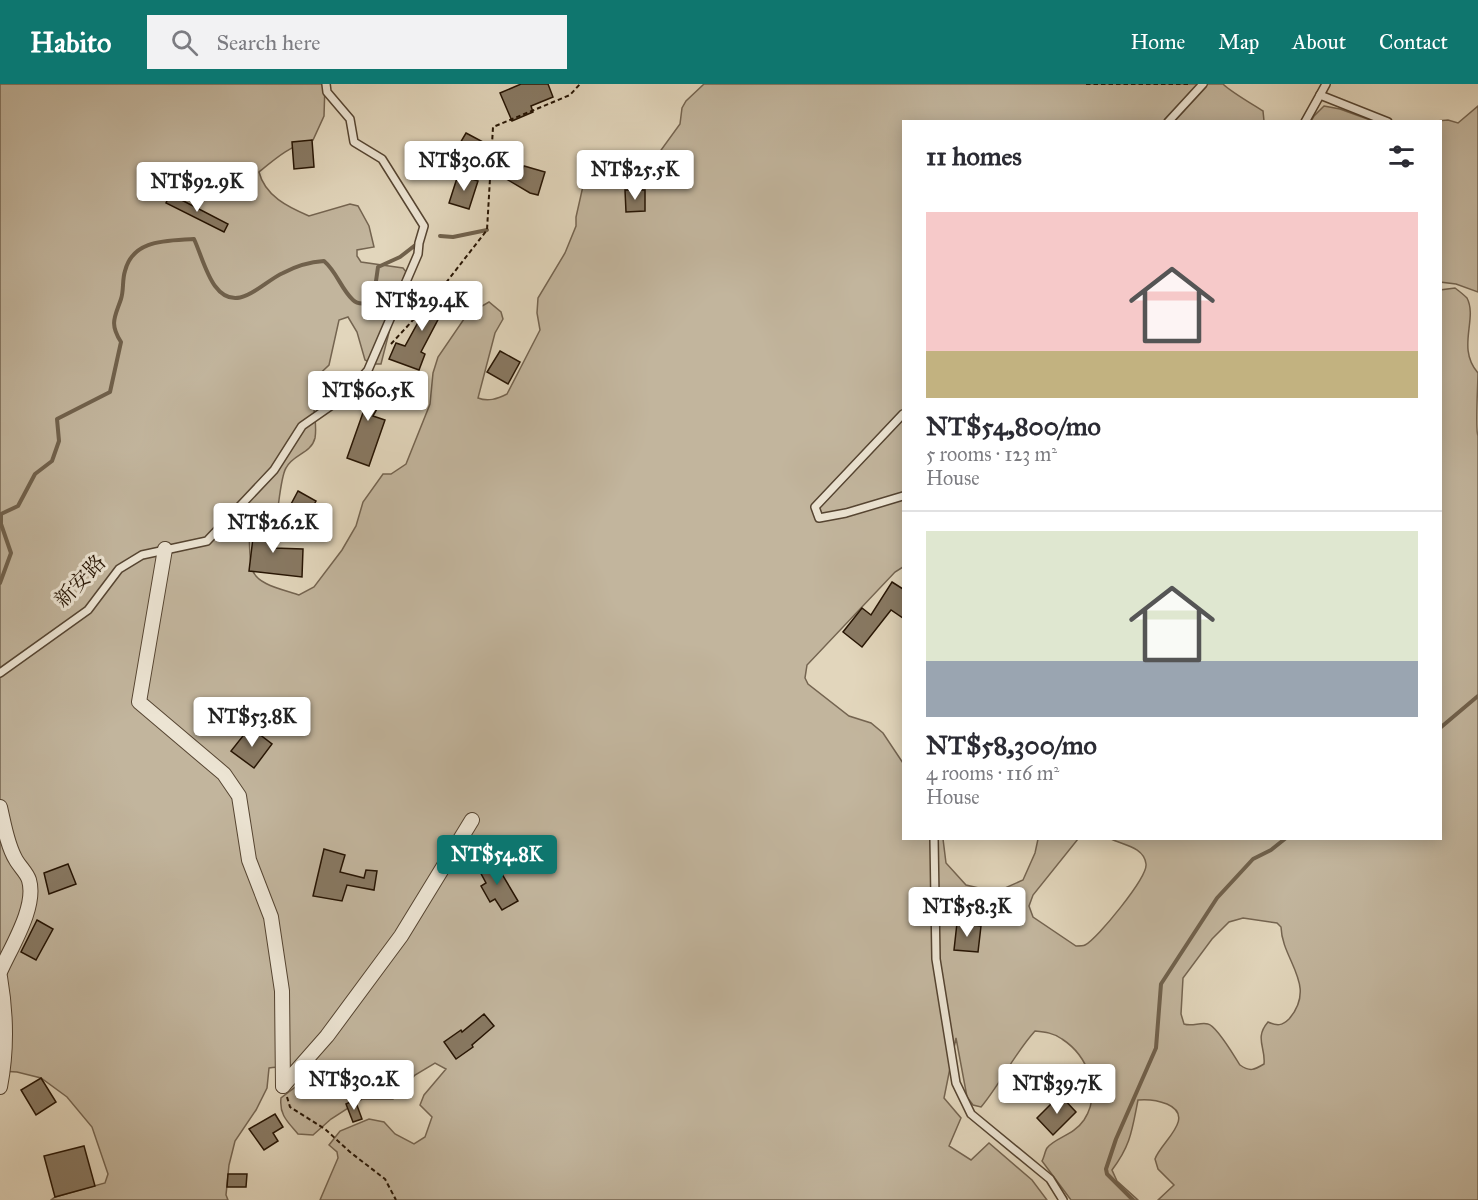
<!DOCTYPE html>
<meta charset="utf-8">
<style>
body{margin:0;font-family:"IM FELL Great Primer","Noto Serif TC",serif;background:#f2f2f3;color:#2b2b33;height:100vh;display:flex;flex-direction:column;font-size:22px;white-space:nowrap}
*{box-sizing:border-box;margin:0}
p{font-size:20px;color:#7c7c81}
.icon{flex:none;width:33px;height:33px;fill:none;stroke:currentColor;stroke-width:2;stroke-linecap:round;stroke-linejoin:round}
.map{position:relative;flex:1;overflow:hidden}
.details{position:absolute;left:902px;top:36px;width:540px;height:720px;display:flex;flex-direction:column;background:#fff;border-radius:0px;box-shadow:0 3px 15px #0003}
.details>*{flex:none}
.price{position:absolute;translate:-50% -51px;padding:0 14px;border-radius:6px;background:#fff;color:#222;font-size:20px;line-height:39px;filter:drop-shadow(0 2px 3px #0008)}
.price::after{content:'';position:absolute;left:50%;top:36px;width:18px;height:14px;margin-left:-9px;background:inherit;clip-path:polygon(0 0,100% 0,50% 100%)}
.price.active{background:#0f766e;color:#fff}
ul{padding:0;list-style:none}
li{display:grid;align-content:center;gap:12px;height:318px;padding:0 24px}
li+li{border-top:2px solid #e1e1e2}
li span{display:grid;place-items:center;height:186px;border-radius:0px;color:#555}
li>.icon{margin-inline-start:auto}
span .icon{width:108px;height:108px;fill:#fffc;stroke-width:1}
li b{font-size:26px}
h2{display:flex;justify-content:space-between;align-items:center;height:72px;padding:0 24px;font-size:26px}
header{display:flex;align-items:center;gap:36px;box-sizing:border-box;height:84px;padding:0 30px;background:#0f766e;color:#fff}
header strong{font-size:28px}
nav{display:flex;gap:33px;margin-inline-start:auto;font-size:21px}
.search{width:420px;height:54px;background:#f2f2f3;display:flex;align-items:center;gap:15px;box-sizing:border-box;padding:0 21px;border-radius:0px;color:#7c7c81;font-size:22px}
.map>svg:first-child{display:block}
.green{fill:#c2b59d;stroke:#746450;stroke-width:1.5;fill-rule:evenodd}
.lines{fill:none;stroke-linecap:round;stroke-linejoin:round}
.stream{stroke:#70614c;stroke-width:4}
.building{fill:#887963;stroke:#261403;stroke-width:1.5}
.service-casing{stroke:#554431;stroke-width:10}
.minor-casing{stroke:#554431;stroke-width:16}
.path{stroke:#261403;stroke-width:2;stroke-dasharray:4.5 3;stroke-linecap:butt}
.service{stroke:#ece4d3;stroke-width:7}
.minor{stroke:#ece4d3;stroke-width:14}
.labels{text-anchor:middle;stroke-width:6;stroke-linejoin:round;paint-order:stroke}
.street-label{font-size:21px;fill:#261403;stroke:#ece4d3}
</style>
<header>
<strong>Habito</strong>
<div class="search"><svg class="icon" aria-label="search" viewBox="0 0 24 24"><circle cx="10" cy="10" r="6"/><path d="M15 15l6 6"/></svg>Search here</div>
<nav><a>Home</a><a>Map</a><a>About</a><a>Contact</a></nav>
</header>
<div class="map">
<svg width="1478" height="1116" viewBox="0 0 1478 1116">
<rect width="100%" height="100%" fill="#e2d6bc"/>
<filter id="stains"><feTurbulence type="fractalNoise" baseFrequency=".00333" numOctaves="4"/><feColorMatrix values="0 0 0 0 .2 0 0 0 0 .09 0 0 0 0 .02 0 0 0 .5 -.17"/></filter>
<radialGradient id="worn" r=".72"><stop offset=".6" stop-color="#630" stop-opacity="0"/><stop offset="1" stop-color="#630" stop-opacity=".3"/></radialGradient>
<g class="green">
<path d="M0,0h325l-1,32 -11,24c-22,5 -37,18 -54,32 6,24 29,35 50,44l41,-12 8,2 11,20 5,21 -17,3v6l4,6 42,6 4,5 -7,16 -19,75h-8l-8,-4 -8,-28 -9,-15 -9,3 -10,45 -18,17c0,18 7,39 4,56 -4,16 -22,16 -29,30 -5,8 -7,35 -9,46l-16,10 -12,11c1,11 0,23 3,33 3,17 33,22 47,27l15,-8 28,-37 14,-24 7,-24 20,-28h8l15,-10 24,-60 3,-31 5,-16 26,-38 11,-9 14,-8 12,10 2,7 -8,14 -17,65c10,4 19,1 29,-4l33,-64 -3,-17 1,-15 27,-45 11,-27v-9l7,-31 18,-14c14,2 39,1 50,-8l29,-40 2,-16 4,-7 18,-17h519c8,8 29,20 40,27l1,10 -361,1v445l-8,5 -88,93 -2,13 3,6 41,32 22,7 12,10 20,30v75l40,1 3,24 20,22 30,7 27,-12 12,-27 3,-14h40l-45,56 -4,11 4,11 43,29c3,0 7,0 9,-1 12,-6 63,-68 61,-81 -2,-17 -23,-19 -35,-25l329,-1v-548l15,-2c4,3 9,7 12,10 11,21 -11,50 11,75 0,12 -3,57 0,63v764h-320l16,-15 -16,-16 -3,-10c6,-17 42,-42 12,-55 -10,-4 -18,-5 -29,-4 -6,30 -7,45 -26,70l5,11 21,19h-67l-29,-39c2,-3 3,-10 5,-13 9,-11 26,-12 37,-28 18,-28 4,-64 -22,-81 -8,-6 -17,-7 -27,-8 -21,23 -34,52 -54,76l-8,-2 -6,-8 -11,-59 -12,60 17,20 -12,28 22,14 18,-17 43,37 15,20h-727l18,-42 -1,-6 -8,-7 11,-14 29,-12 15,3 11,12 19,10 11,-7 7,-20 -12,-12 4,-10 22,-26 -11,-6 -20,12 -22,24h-31l-31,20 -18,16 -15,-1c-10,-12 -19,-19 -17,-36l22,-17c-7,-10 -21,-16 -34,-13l-2,20 -11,22 -21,31 -6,24 -3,30 2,5h-177l4,-3 50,-14 3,-9 -16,-47 -25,-30 -26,-19 -24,-6 -17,-1zM1243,834l34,5 4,4c1,34 37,58 8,92 -7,7 -12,7 -21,3 -14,16 -2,26 -4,42 -10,6 -14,8 -24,1 -6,-9 -23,-39 -32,-41 -8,-2 -16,3 -24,0l-3,-10 2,-36 29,-39 17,-17z"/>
<path d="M1324,22l16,3 33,12h-62l3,-5z"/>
<path d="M1478,22v186l-22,-8 -16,-2v-160l-4,-1 12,-1 10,3z"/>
</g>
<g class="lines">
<g class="stream">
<path d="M440,152l13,1 34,-7"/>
<path d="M0,499l11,-30 -10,-29v-10l17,-8 17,-32 17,-13 7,-20 -2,-22 53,-27 11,-50c-12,-19 -6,-25 0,-43 3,-9 1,-19 4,-28 8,-32 42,-30 69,-32 6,13 12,35 21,47 22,30 47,-4 68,-13 13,-7 26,-11 41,-12 13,11 17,28 29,39 4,4 9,4 14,3l8,-15 3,-21 22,-10 18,-14"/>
<path d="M1440,644l38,-32"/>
<path d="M1133,1116l-26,-26 -1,-5 10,-30 40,-91 5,-64 56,-86 36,-39 18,-9 15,-12"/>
</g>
</g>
<g class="building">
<path d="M521,0h27l5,13 -22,9 2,6 -21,9 -12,-28z"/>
<path d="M466,49l19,10 -10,18 -19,-11z"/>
<path d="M312,56l2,27 -20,2 -2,-27z"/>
<path d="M488,79l33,10 3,-7 21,6 -7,23 -8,-2 -44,-26z"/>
<path d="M458,91l20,6 -9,28 -20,-6z"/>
<path d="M625,106h20v21l-19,1z"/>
<path d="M170,110l58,30 -4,8 -58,-29z"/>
<path d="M438,202l14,7 -31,59 4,2 -6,16 -30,-11 7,-16 9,3z"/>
<path d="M500,267l20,11 -12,22 -21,-12z"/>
<path d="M370,292l20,10 -17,30 12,4 -16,46 -22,-8 18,-51 -10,-6z"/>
<path d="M298,407l18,10 -17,31 -18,-9z"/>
<path d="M255,437l22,3 -3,24 29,1 -1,28 -53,-6z"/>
<path d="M892,498l11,7v29l-12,-8 -29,37 -19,-15 19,-24 9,7z"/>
<path d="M250,643l22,17 -18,24 -23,-17z"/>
<path d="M324,765l21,6 -5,17 24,6 2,-8 11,1 -3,19 -27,-5 -5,16 -29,-5z"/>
<path d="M493,775l25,42 -16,9 -7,-11 -5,3 -9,-16 5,-3 -8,-15z"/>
<path d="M68,780l8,20 -27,10 -5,-21z"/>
<path d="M37,836l16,9 -17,31 -15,-8z"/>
<path d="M957,839l24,3 -3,26 -24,-2z"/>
<path d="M484,930l10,12 -22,19 1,2 -17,12 -12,-17 17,-12 1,2z"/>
<path d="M41,994l15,24 -20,13 -15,-25z"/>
<path d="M1060,1011l16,17 -23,23 -16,-17z"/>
<path d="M355,1016l7,19 -9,3 -7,-18z"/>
<path d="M275,1030l8,13 -10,6 5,8 -14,9 -15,-21z"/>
<path d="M84,1062l11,40 -40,11 -11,-41z"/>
<path d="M228,1090h19l-1,13h-19z"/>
</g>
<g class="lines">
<defs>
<g id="service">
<path d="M1326,0l-6,11 68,27"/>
<path d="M1168,38l35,-38"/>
<path d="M1305,38l15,-27"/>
<path d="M903,330l-88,93 4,11 27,-5 57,-17"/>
<path d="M0,589l88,-63 31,-41 23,-14 65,-14 67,-71 28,-44 43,-30 23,-26 50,-116 1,-11 5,-17 -42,-67 -28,-17 -4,-23 -23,-27 -1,-8"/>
<path d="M934,754l2,121 20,124 15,31 79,65 13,21"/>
</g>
<g id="minor">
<path d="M165,465l-26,153 85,72 15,22 10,64 22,57 11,74 1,95"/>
<path d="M0,723c4,17 7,38 16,53 4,7 11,13 13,20 8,27 -18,67 -29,92"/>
<path d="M0,893c6,35 7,74 0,110"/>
<path d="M283,1002l44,-50 74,-100 71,-116"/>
</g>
</defs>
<use href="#service" class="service-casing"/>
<use href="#minor" class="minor-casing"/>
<g class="path">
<path d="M1086,0h104"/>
<path d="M391,260l47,-51 49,-63 6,-103 77,-32 10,-11"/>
<path d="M287,1013l3,10 35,22 25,23 35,27 11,21"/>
</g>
<use href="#service" class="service"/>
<use href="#minor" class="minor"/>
</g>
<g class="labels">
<g class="street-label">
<text transform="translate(80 497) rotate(-46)" y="7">新安路</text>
</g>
</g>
<rect width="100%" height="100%" filter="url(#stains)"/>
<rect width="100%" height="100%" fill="url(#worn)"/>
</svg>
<b class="price" style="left:464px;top:108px">NT$30.6K</b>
<b class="price" style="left:635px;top:117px">NT$25.5K</b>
<b class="price" style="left:197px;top:129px">NT$92.9K</b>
<b class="price" style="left:422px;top:248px">NT$29.4K</b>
<b class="price" style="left:368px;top:338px">NT$60.5K</b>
<b class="price" style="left:273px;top:470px">NT$26.2K</b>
<b class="price" style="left:252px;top:664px">NT$53.8K</b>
<b class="price active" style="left:497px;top:802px">NT$54.8K</b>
<b class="price" style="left:967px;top:854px">NT$58.3K</b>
<b class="price" style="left:354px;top:1027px">NT$30.2K</b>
<b class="price" style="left:1057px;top:1031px">NT$39.7K</b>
<section class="details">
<h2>11 homes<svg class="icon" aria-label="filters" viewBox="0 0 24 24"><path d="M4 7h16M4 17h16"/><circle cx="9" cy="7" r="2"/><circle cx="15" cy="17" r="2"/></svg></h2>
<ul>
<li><span style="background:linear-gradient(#f6c9c9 75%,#c2b280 0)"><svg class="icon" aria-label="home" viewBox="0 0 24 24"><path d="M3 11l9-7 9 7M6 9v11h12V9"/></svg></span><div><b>NT$54,800/mo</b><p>5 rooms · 123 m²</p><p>House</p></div></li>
<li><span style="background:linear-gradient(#dfe7d0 70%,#9aa5b1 0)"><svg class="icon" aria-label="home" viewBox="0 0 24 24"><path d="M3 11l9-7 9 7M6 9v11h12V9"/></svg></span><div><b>NT$58,300/mo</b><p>4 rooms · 116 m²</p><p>House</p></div></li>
</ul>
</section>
</div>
